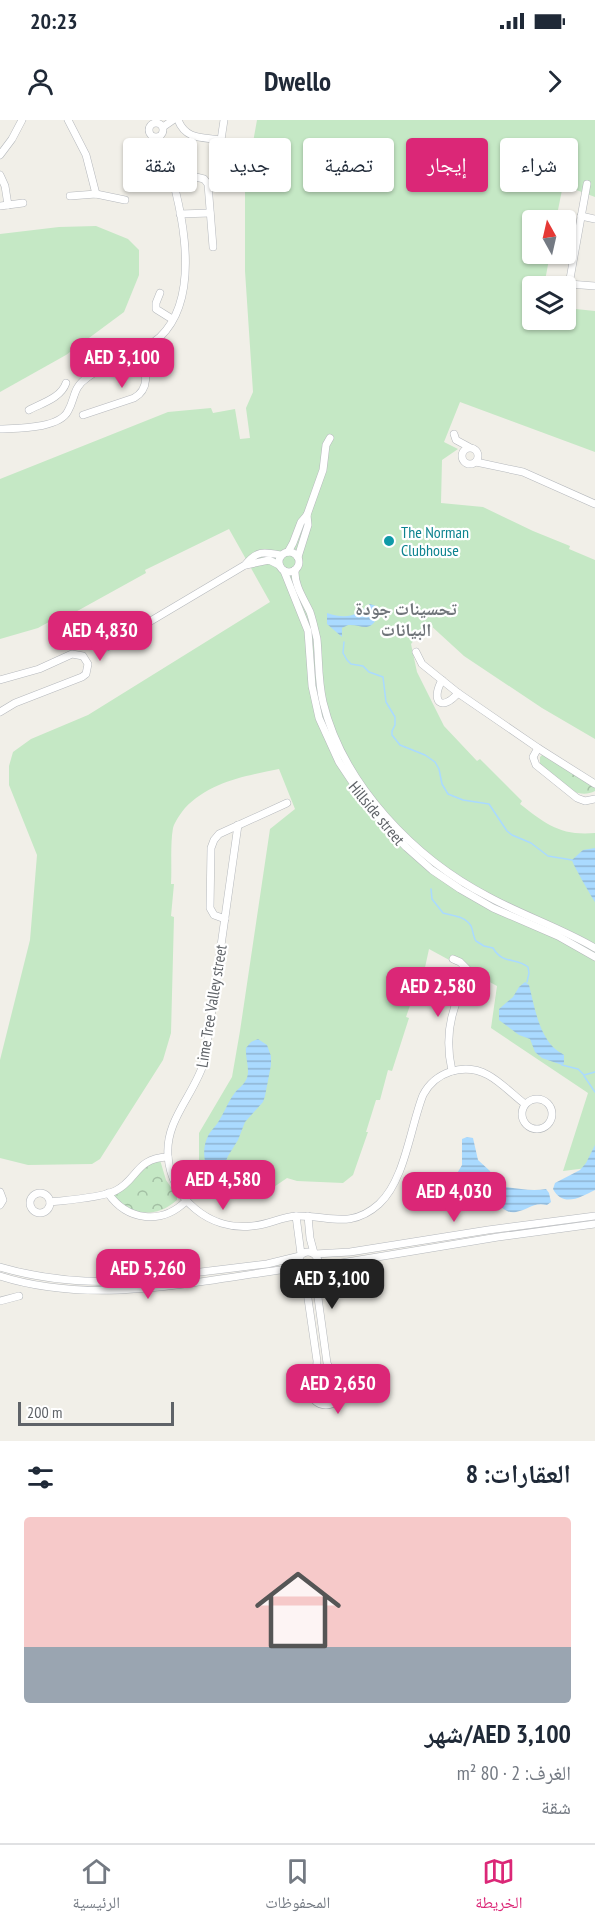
<!DOCTYPE html>
<html lang="ar">
<meta charset="utf-8">
<style>
body{margin:0;font-family:"PT Sans Narrow","Noto Naskh Arabic",sans-serif;background:#f2f2f3;color:#1f2937;direction:rtl;height:100vh;display:flex;flex-direction:column;font-size:22px;white-space:nowrap}
*{box-sizing:border-box;margin:0}
p{font-size:20px;color:#747a83}
.icon{flex:none;width:33px;height:33px;fill:none;stroke:currentColor;stroke-width:2;stroke-linecap:round;stroke-linejoin:round}
.map{position:relative;height:1321px;overflow:hidden;direction:ltr}
.side{display:flex;flex-direction:column;background:#fff;flex:1}
.side>*{flex:none}
.hud{position:absolute;left:18px;top:18px;width:560px;height:54px;direction:rtl;display:flex;gap:12px}
.needle{width:39px;rotate:352deg}
.tools{position:absolute;left:522px;top:90px;display:grid;gap:12px}
.tools a{display:grid;place-items:center;width:54px;height:54px;border-radius:6px;background:#fff;box-shadow:0 2px 4px #0004;font-size:30px}
.scale{position:absolute;left:18px;bottom:15px;width:156px;box-sizing:border-box;padding-left:6px;border:3px solid #5f6368;border-top:0;font-size:16px;line-height:21px;white-space:nowrap;color:#5f6368;-webkit-text-stroke:4px #fff;paint-order:stroke}
.price{position:absolute;translate:-50% -51px;padding:0 14px;border-radius:12px;background:#db2777;color:#fff;font-size:20px;line-height:39px;filter:drop-shadow(0 2px 3px #0008)}
.price::after{content:'';position:absolute;left:50%;top:36px;width:18px;height:14px;margin-left:-9px;background:inherit;clip-path:polygon(0 0,100% 0,50% 100%)}
.price.on{background:#222;color:#fff}
ul{padding:0;list-style:none}
li{display:grid;align-content:center;gap:12px;height:318px;padding:0 24px}
li+li{border-top:2px solid #e0e1e3}
li span{display:grid;place-items:center;height:186px;border-radius:6px;color:#555}
li>.icon{margin-inline-start:auto}
span .icon{width:108px;height:108px;fill:#fffc;stroke-width:1}
li b{font-size:26px}
h2{display:flex;justify-content:space-between;align-items:center;height:72px;padding:0 24px;font-size:26px}
.chip{padding:0 21px;border-radius:6px;background:#fff;box-shadow:0 2px 4px #0004;font-size:21px;line-height:54px}
.chip.on{background:#db2777;color:#fff}
.status{display:flex;justify-content:space-between;align-items:center;height:42px;padding:0 30px;background:#fff;direction:ltr}
.status svg{height:16px;fill:currentColor}
header{display:flex;justify-content:space-between;align-items:center;height:78px;padding:0 24px;background:#fff;font-size:27px;font-weight:800}
.menu{display:flex;justify-content:space-around;align-items:center;height:84px;border-top:2px solid #e0e1e3;background:#fff;font-size:16px;color:#747a83}
.menu a{display:grid;justify-items:center;gap:3px}
.menu .on{color:#db2777}
.map>svg:first-child{display:block}
.grass{fill:#c5e8c5}
.park{fill:url(#park-crowns)}
.water{fill:url(#water-rules)}
.lines{fill:none;stroke-linecap:round;stroke-linejoin:round}
.stream{stroke:#aadaff;stroke-width:1.5}
.minor-casing{stroke:#b5b8bc;stroke-width:8}
.minor{stroke:#fff;stroke-width:7}
.culture-dot{fill:#0f9aa8;stroke:#fff;stroke-width:2}
.labels{text-anchor:middle;stroke-width:4.5;stroke-linejoin:round;paint-order:stroke}
.culture-label{font-size:16px;fill:#0d838f;stroke:#fff;text-anchor:start}
.street-label{font-size:16px;fill:#5f6368;stroke:#fff}
.neighbourhood-label{font-size:18px;font-weight:bold;fill:#70757a;stroke:#fff}
</style>
<div class="status"><b>20:23</b><svg viewBox="0 0 49 12"><path d="M0 12V9h3v3zM5 12V6h3v6zM10 12V3h3v9zM15 12V0h3v12zM26 1h20v11H26zM47 4h2v5h-2z"/></svg></div>
<header><svg class="icon" aria-label="forward" viewBox="0 0 24 24"><path d="M9 5l7 7-7 7"/></svg>Dwello<svg class="icon" aria-label="person" viewBox="0 0 24 24"><circle cx="12" cy="8" r="4"/><path d="M4 21q1-7 8-7t8 7"/></svg></header>
<div class="map">
<svg width="595" height="1321" viewBox="0 0 595 1321">
<defs>
<pattern id="park-crowns" width="20" height="18" patternUnits="userSpaceOnUse" patternTransform="scale(1.5)"><rect width="20" height="18" fill="#c5e8c5"/><path d="M2 6a3 3 0 1 1 6 0M12 15a3 3 0 1 1 6 0" fill="none" stroke="#a3c0a4"/></pattern>
<pattern id="water-rules" width="6" height="5" patternUnits="userSpaceOnUse" patternTransform="scale(1.5)"><rect width="6" height="5" fill="#aadaff"/><path d="M0 2.5h6" fill="none" stroke="#8eb4d2"/></pattern>
</defs>
<rect width="100%" height="100%" fill="#f1efe8"/>
<g class="grass">
<path d="M257,0h338v77l-32,-12 -7,35h-24v34h18l-6,32h-12v34h34v-12l29,3v141l-135,-50 -16,40 14,7 -16,11 -1,43 42,4 50,24 37,15 -1,3 26,11v179l-53,-31 -78,-52 -36,-33 -17,21 6,28 27,54 33,35 3,-2 42,42 -2,3c26,20 40,32 75,29v334l-32,4 25,-78 -97,-65 6,-42 -68,-37 -8,37 -4,-1 -11,32 3,1 -17,53 -4,-1 -8,30h-4l-10,32h2l-15,43 -10,8 -46,-2 -10,-3 -19,13 -24,6 -16,-3 -11,-7 -18,-24v-30l33,-56 8,-46 30,-202 25,-20 -16,-40c-34,7 -69,13 -94,39 -4,5 -10,13 -12,20 -3,17 -1,38 -2,56h3l-3,32 3,1 -3,116 -8,27 -63,99 -8,5 -64,1 -28,-7v-98l30,-120 7,-85 -28,-70v-19l4,-14 18,-13 57,-24 182,-113 -41,-73 -84,41 1,3 -76,42 -3,-3 -29,16 -38,11v-160l168,-67 43,-4 2,5 22,-4 5,30 10,-1 -4,-30 7,-16 -8,-121v-84z"/>
<path d="M96,106l32,13 11,11v25l-15,37 -58,43 -66,37v-158l59,-7z"/>
</g>
<g class="park">
<path d="M543,634l52,32v5c-21,11 -40,-14 -55,-27v-7z"/>
<path d="M160,1040l6,20 11,16v4c-19,16 -29,13 -53,11l-15,-18 12,-7 21,-21z"/>
</g>
<g class="water">
<path d="M370,484l6,2 2,11c-10,17 -16,7 -30,8l-6,3v9l-15,-13v-11c19,6 28,4 43,-9z"/>
<path d="M595,728v54c-3,-4 -23,-39 -23,-42l11,-10z"/>
<path d="M525,862l4,3c5,20 9,46 24,62 3,3 8,6 11,8v8l-2,2 -20,-7 -7,-6 -5,-13 -11,-4 -20,-15v-11l14,-12 6,-10z"/>
<path d="M258,919l9,6 4,11v9l-6,31 -2,6 -18,20 -7,18 -10,16 -2,5 4,19c-6,4 -11,3 -16,-2 -11,-11 -13,-30 -5,-44 3,-5 8,-9 11,-15 5,-8 8,-17 14,-25 3,-5 9,-8 12,-14 5,-10 -1,-21 0,-32l5,-6z"/>
<path d="M467,1017l6,1 5,22 12,11 2,5 -9,10c21,-2 42,7 63,3l3,4 2,9 -4,3c-15,-3 -18,5 -31,7 -9,2 -13,-5 -21,-8 -8,-2 -15,4 -23,2 -5,-2 -6,-7 -8,-11l-6,-1 -4,-5 -2,-7 10,-17v-26z"/>
<path d="M595,1025v45c-14,7 -32,18 -42,-1l2,-6 25,-13 6,-7z"/>
</g>
<g class="lines">
<g class="stream">
<path d="M344,522l-1,11 4,7 4,4 12,2 6,6 14,5 3,25 9,15v8l-3,6v4l8,10 25,10 10,7 4,7 3,15 6,10 15,6 26,4 18,27 5,4 19,8 17,13 24,4"/>
<path d="M431,769l1,10 11,14c10,3 22,3 28,13 2,4 2,11 5,15l8,5 9,2c10,17 23,9 35,19l1,6 -2,9"/>
<path d="M562,945l16,4 6,6 11,-3"/>
<path d="M584,956l11,16"/>
</g>
<defs>
<g id="minor">
<path d="M68,0l18,35 10,39"/>
<path d="M178,0c8,20 24,17 43,20"/>
<circle cx="156" cy="10" r="7"/>
<path d="M163,7l10,-7"/>
<path d="M0,35l12,-16 10,-19"/>
<path d="M221,39v-19l3,-20"/>
<path d="M0,55l5,11 3,19"/>
<path d="M196,57l8,2 4,5 5,63"/>
<path d="M70,76l26,-2 29,6"/>
<path d="M0,86l23,-3"/>
<path d="M180,94l30,-1"/>
<path d="M581,96l14,3"/>
<path d="M569,164l26,2"/>
<path d="M160,173l-4,10v6l16,10"/>
<path d="M566,181l21,-117"/>
<path d="M29,290c13,-7 32,-12 37,-27"/>
<path d="M83,295l51,-17c19,-11 10,-31 6,-49"/>
<path d="M0,309c17,-1 59,0 68,-18 8,-14 4,-23 20,-34 10,-7 20,-14 31,-19 14,-6 29,-10 41,-21 47,-45 18,-147 -1,-200"/>
<path d="M454,314l2,6 13,7"/>
<circle cx="470" cy="336" r="8"/>
<path d="M476,342l47,10 72,32"/>
<circle cx="289" cy="442" r="10"/>
<path d="M288,432l5,-9 8,-21 6,-7 16,-45 3,-25 4,-7"/>
<path d="M298,437l10,-32 -1,-10"/>
<path d="M246,445l23,-5 10,5"/>
<path d="M295,450c-1,15 9,29 15,42 3,9 5,18 7,27 2,21 1,42 6,63 20,83 92,157 166,195 35,19 72,31 106,51"/>
<path d="M284,451l24,60 4,55 7,32 20,44 32,48 35,37 26,23 28,19 33,19 65,28 37,21"/>
<path d="M107,527l138,-82c12,-15 19,-13 36,-10"/>
<path d="M416,532l6,12 36,29 80,55 57,36"/>
<path d="M0,560l39,-11 33,-15 11,2 5,8 -2,10 -4,3 -67,26 -15,9"/>
<path d="M442,560c-12,22 0,32 16,13"/>
<path d="M538,628l-5,9 3,8 41,33 8,3 10,-2"/>
<path d="M238,705l-33,234c-9,34 -40,60 -37,97 3,43 42,75 84,70 16,-1 29,-9 44,-10 32,-1 54,14 83,-12 26,-24 31,-76 44,-109 12,-23 41,-33 65,-20 13,7 25,20 37,29"/>
<path d="M225,799l-11,-4 -4,-7 1,-60 3,-8 5,-6 68,-31"/>
<path d="M453,839l7,3 16,16"/>
<path d="M452,951c-8,-35 -1,-68 20,-97"/>
<circle cx="537" cy="994" r="15"/>
<path d="M0,1072l3,8 -3,5"/>
<circle cx="40" cy="1083" r="10"/>
<path d="M108,1073c19,28 54,32 78,8"/>
<path d="M50,1082c18,-2 50,-4 65,-11 23,-11 20,-33 53,-34"/>
<path d="M296,1096l5,38"/>
<path d="M308,1096l2,22 4,15"/>
<circle cx="308" cy="1142" r="10"/>
<path d="M315,1134l35,-2 138,-22 107,-14"/>
<path d="M0,1147c41,12 83,16 126,14l141,-17 33,-8"/>
<path d="M317,1147l181,-30 97,-13"/>
<path d="M304,1151l13,90 -1,16"/>
<path d="M0,1156c91,29 188,7 280,-6h22"/>
<path d="M307,1162l7,-1 2,2 11,80 6,12"/>
<path d="M0,1181l19,-5"/>
<circle cx="326" cy="1269" r="16"/>
</g>
</defs>
<use href="#minor" class="minor-casing"/>
<use href="#minor" class="minor"/>
</g>
<circle class="culture-dot" cx="389" cy="421" r="6"/>
<g class="labels">
<g class="culture-label">
<text x="401" y="418">The Norman<tspan x="401" dy="18">Clubhouse</tspan></text>
</g>
<g class="street-label">
<text transform="translate(377 693) rotate(50)" y="6">Hillside street</text>
<text transform="translate(211 886) rotate(-81)" y="6">Lime Tree Valley street</text>
</g>
<g class="neighbourhood-label">
<text x="406" y="495">تحسينات جودة<tspan x="406" dy="21">البيانات</tspan></text>
</g>
</g>
</svg>
<div class="tools">
<a><svg class="needle" viewBox="-14 -14 28 28"><path d="M0-13l5 13h-10z" fill="#e53935"/><path d="M0 13l5-13h-10z" fill="#747a83"/></svg></a>
<a><svg class="icon" aria-label="layers" viewBox="0 0 24 24"><path d="M12 4l9 5-9 5-9-5zM3 14l9 5 9-5"/></svg></a>
</div>
<div class="scale">200 m</div>
<b class="price" style="left:122px;top:269px">AED 3,100</b>
<b class="price" style="left:100px;top:542px">AED 4,830</b>
<b class="price" style="left:438px;top:898px">AED 2,580</b>
<b class="price" style="left:223px;top:1091px">AED 4,580</b>
<b class="price" style="left:454px;top:1103px">AED 4,030</b>
<b class="price" style="left:148px;top:1180px">AED 5,260</b>
<b class="price on" style="left:332px;top:1190px">AED 3,100</b>
<b class="price" style="left:338px;top:1295px">AED 2,650</b>
<div class="hud">
<a class="chip">شراء</a>
<a class="chip on">إيجار</a>
<a class="chip">تصفية</a>
<a class="chip">جديد</a>
<a class="chip">شقة</a>
</div>
</div>
<section class="side">
<h2>العقارات: 8<svg class="icon" aria-label="filters" viewBox="0 0 24 24"><path d="M4 7h16M4 17h16"/><circle cx="9" cy="7" r="2"/><circle cx="15" cy="17" r="2"/></svg></h2>
<ul>
<li><span style="background:linear-gradient(#f6c9c9 70%,#9aa5b1 0)"><svg class="icon" aria-label="home" viewBox="0 0 24 24"><path d="M3 11l9-7 9 7M6 9v11h12V9"/></svg></span><div><b>AED 3,100/شهر</b><p>الغرف: 2 · 80 m²</p><p>شقة</p></div></li>
</ul>
</section>
<nav class="menu">
<a class="on"><svg class="icon" aria-label="map" viewBox="0 0 24 24"><path d="M3 6l6-2 6 2 6-2v14l-6 2-6-2-6 2zM9 4v14M15 6v14"/></svg>الخريطة</a>
<a><svg class="icon" aria-label="saved" viewBox="0 0 24 24"><path d="M7 4h10v16l-5-4-5 4z"/></svg>المحفوظات</a>
<a><svg class="icon" aria-label="home" viewBox="0 0 24 24"><path d="M3 11l9-7 9 7M6 9v11h12V9"/></svg>الرئيسية</a>
</nav>
